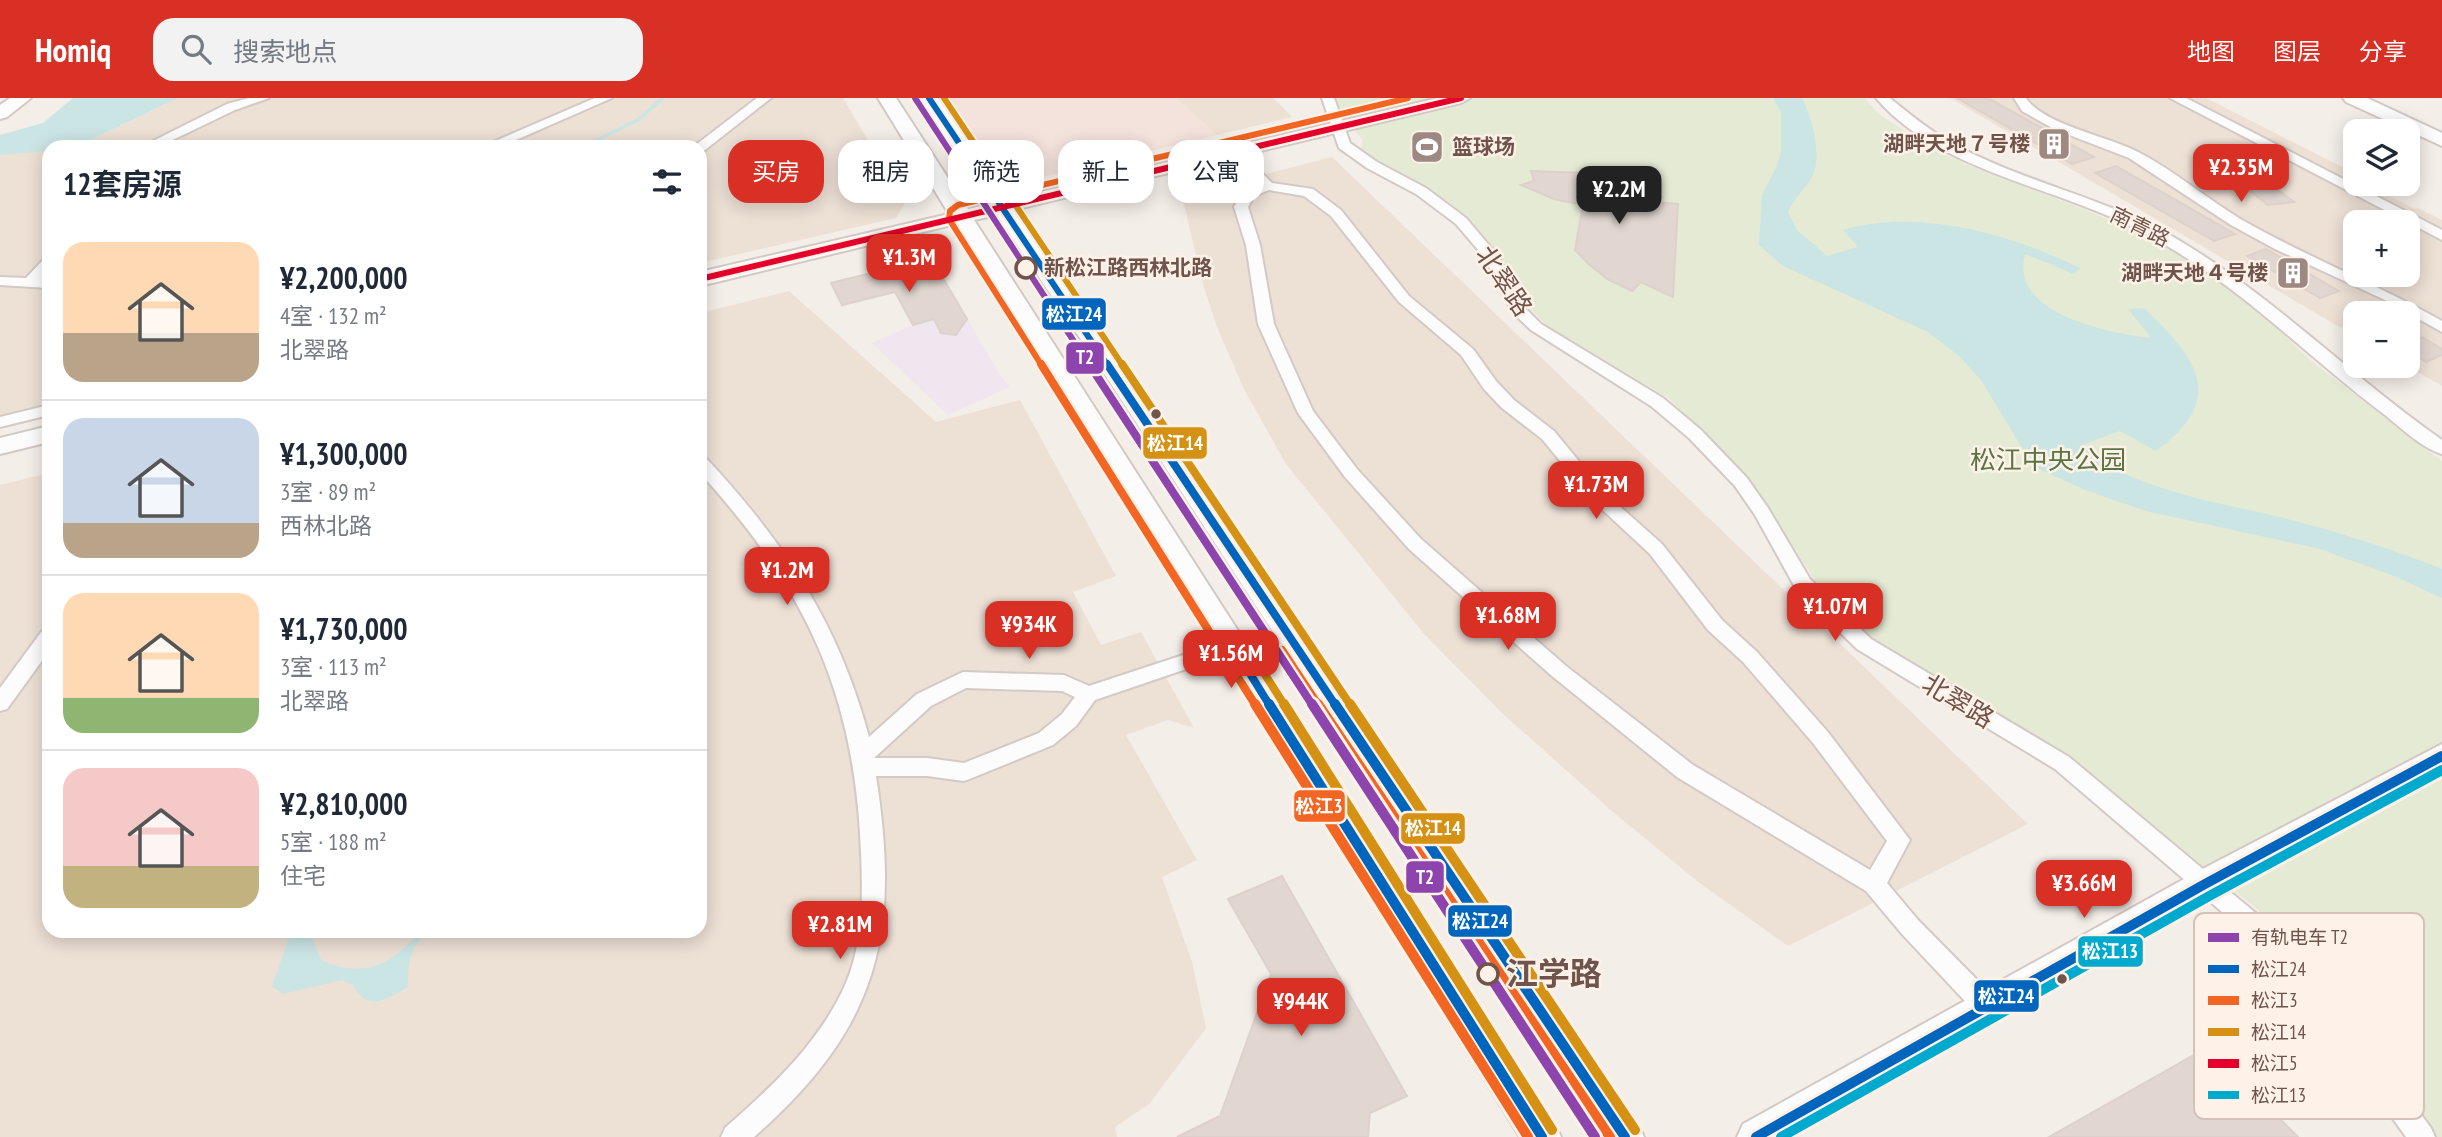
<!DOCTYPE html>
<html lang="zh">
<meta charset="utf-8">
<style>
body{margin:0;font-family:"PT Sans Narrow","Noto Sans SC",sans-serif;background:#f2f2f3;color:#1f2937;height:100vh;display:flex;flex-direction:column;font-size:26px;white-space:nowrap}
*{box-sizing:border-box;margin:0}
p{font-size:23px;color:#747a83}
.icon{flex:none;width:38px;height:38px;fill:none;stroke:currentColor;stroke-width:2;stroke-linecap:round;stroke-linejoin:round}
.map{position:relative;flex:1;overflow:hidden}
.details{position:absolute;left:42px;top:42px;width:665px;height:798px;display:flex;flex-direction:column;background:#fff;border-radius:21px;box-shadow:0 4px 18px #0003}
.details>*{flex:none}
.hud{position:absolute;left:728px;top:42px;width:665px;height:63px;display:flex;gap:14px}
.buttons{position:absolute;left:2343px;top:21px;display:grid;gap:14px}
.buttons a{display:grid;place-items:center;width:77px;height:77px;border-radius:14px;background:#fff;box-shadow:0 4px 18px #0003;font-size:35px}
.price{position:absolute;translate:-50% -60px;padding:0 16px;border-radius:14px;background:#d93025;color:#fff;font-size:23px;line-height:46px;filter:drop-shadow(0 2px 4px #0008)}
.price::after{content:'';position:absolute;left:50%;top:42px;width:21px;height:16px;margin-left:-10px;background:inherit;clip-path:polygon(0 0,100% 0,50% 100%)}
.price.current{background:#222;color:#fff}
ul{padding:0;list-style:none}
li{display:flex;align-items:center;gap:21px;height:175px;padding:0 21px}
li+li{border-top:2px solid #e0e1e3}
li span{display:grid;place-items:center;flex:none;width:196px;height:140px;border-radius:21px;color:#555}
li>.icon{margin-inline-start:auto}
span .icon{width:84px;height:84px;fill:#fffc;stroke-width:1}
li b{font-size:30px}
h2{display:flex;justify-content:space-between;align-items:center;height:84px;padding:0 21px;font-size:30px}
.pill{padding:0 24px;border-radius:21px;background:#fff;box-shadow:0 4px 18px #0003;font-size:24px;line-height:63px}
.pill.current{background:#d93025;color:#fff}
header{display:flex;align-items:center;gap:42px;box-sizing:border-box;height:98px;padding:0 35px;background:#d93025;color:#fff}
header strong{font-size:33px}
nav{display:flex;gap:38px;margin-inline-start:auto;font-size:24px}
.search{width:490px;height:63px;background:#f2f2f3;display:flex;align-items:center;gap:18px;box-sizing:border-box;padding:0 24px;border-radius:21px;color:#747a83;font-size:26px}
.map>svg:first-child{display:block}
.residential{fill:#ede0d5;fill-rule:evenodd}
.commercial{fill:#f4e2dc}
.education{fill:#efe6f0}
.green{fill:#e4ead3}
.water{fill:#cbe5e4}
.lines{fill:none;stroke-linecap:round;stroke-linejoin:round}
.stream{stroke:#cbe5e4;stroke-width:3.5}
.building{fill:#e1d6d0;stroke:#ddd1cb;stroke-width:2}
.street-casing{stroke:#d3cac5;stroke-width:4}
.secondary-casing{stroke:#d3c9c4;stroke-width:4}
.street{fill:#fdfcfc;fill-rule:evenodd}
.secondary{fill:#fdfcfc;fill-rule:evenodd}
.bus-1-far2-casing{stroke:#fef2e8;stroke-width:10}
.bus-1-far1-casing{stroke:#fef2e8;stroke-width:13}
.bus-1-casing{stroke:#fef2e8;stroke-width:16}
.bus-2-far2-casing{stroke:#fef2e8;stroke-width:10}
.bus-2-far1-casing{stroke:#fef2e8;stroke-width:13}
.bus-2-casing{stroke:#fef2e8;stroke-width:16}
.bus-3-far2-casing{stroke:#fef2e8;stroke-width:10}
.bus-3-far1-casing{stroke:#fef2e8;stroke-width:13}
.bus-3-casing{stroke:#fef2e8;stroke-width:16}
.bus-4-casing{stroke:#fef2e8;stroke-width:10}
.bus-5-casing{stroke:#fef2e8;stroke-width:16}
.bus-1-far2{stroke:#0065bd;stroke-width:6}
.bus-1-far1{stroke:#0065bd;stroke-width:8}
.bus-1{stroke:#0065bd;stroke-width:10}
.bus-2-far2{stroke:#f26522;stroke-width:6}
.bus-2-far1{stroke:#f26522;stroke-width:8}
.bus-2{stroke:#f26522;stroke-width:10}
.bus-3-far2{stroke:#d59113;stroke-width:6}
.bus-3-far1{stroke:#d59113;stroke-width:8}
.bus-3{stroke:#d59113;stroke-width:10}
.bus-4{stroke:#e4002b;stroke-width:6}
.bus-5{stroke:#00a9ce;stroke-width:10}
.tram-1-far2-casing{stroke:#fef2e8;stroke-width:10}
.tram-1-far1-casing{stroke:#fef2e8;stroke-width:13}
.tram-1-casing{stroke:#fef2e8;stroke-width:16}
.tram-1-far2{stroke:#8e44ad;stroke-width:6}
.tram-1-far1{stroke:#8e44ad;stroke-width:8}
.tram-1{stroke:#8e44ad;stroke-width:10}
.stop-dot{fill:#fef2e8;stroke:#70534b;stroke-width:3.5}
.bus-dot{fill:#70534b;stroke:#fef2e8;stroke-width:2.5}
.labels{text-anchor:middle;stroke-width:5;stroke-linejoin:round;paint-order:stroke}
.far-poi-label{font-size:21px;font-weight:bold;fill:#70534b;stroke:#fef2e8;text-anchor:end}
.far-street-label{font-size:21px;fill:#70534b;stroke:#fef2e8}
.far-stop-label{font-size:21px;font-weight:bold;fill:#70534b;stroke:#fef2e8;text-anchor:start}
.street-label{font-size:26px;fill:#70534b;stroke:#fef2e8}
.park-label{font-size:26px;fill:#597543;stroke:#fef2e8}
.near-stop-label{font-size:32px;font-weight:bold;fill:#70534b;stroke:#fef2e8;text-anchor:start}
.key{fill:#fef2e8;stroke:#d3c2b9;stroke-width:2}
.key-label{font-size:19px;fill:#70534b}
.line-badge{stroke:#fef2e8;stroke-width:2.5}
.badge-label{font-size:19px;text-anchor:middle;font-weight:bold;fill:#fff}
</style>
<header>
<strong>Homiq</strong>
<div class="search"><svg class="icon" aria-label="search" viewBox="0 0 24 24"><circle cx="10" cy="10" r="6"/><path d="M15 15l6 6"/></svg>搜索地点</div>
<nav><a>地图</a><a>图层</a><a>分享</a></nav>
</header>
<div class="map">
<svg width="2442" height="1039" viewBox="0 0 2442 1039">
<rect width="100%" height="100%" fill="#f4eee8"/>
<g class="residential">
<path d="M178,0h665l62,105 -9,15 -196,45v-116h-624z"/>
<path d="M1176,0h97l19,19 -75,18z"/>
<path d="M1950,0h256l144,73 -5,2 10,6 1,5h9l50,25 3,-1 24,12v166l-35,-20 1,-53h-52l-1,23zM2356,124h52v53h-52z"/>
<path d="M37,52l12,1v264l-49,11v-271z"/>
<path d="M1332,59l696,667 -240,122 -91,-65 -84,-69 -111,-99 -77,-78 -139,-171 -42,-75 -27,-62 -15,-46 -20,-85z"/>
<path d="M789,193l147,131 84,-22 96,176 -43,16 28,53 40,-13 53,96 -26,-8 -42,15 71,125 -35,17 30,85 14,66 -57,76 -34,23 2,10h-1117v-652l49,-12v458h651v-618z"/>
</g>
<path class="commercial" d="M945,0h231l41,37 -211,51z"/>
<path class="education" d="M943,219l-6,8 4,8 15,2 7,-7 4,-9 33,56 10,12 -62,28 -76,-72 41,-18z"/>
<path class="green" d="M1331,0h533l15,16 42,28 44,22 121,46 77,34 89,60 58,56 132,101v676h-5l-91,-126 -60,-65 -28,-36 -200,-162 -188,-110 -50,-50 -69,-106 -82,-84 -119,-70 -24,-23 -28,-49 -27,-33 -38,-31 -72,-41 1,-12 -26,-30z"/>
<g class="water">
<path d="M73,0h105l-102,49h-27v4l-49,4v-20l43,-12z"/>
<path d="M1773,0h29c10,20 20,54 11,77 -6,12 -19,23 -25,37l9,18 30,26 31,-9 -15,-17c76,-22 167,4 237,38l-6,6 -49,-20c-17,60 84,79 126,84l-23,-29 16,-1c52,50 85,90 12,143l-36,-20 -38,14c47,47 150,59 213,76 50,13 99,29 147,48v29l-48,-22 -74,-27 -174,-38 -63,-22 -50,-23 -52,-86 -22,-24 -31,-24 -145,-66 -24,-21 3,-50 14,-27 5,-16v-39z"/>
<path d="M283,833h30l-1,8 10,22c45,18 69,3 99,-30h10c-22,14 -23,32 -23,56 -19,11 -41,27 -55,-2l-11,-5 -59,14 -11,-8 17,-48z"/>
</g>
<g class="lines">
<path class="stream" d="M583,49l56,-28 24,-21"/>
</g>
<g class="building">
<path d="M1957,0h31l106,59 -22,7z"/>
<path d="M2228,55l34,25 32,24 -26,3 -64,-50z"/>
<path d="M2116,68l60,34 59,34 -21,7 -119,-68z"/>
<path d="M1531,73l112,4 3,6 -3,20 35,3 -5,93 -32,-15 -9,9 -25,-12 -17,-14 -15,-15 8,-45 -29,-6 -33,-14 13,-4z"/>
<path d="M2266,151l73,42 -19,7 -73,-42z"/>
<path d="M915,164l22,6 30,51 -11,16 -15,-2 -7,-14 -21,6 -18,-33 -53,13 -11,-22z"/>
<path d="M2408,231l34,20v6l-16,7 -18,-11z"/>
<path d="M1282,778l125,220 -37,17 -2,24h-191l43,-21 51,-142 -43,-75z"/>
<path d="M2208,949l90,90h-249z"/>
</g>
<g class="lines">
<defs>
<g id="street">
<path d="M249,0h20l-34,12 -77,37h-17l86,-43z"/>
<path d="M595,0h17l-112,49 -14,-2z"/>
<path d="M757,0h14l-66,52 -5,1v-4h-7z"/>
<path d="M1322,0h12l16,45 27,19 49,26 40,30 32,38 27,52 16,16 122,74 38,32 46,48 21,30 42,71 61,60 198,118 189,158 108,125 65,88 4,9h-29l-58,-81 -106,-127 -187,-160 -198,-120 -61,-60 -41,-74 -20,-29 -46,-48 -38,-32 -120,-76 -18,-17 -29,-56 -28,-33 -40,-30 -49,-26 -28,-20z"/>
<path d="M1876,0h14c19,16 38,31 60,44 69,39 150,54 220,93 99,57 179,140 272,205v14c-20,-6 -41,-26 -57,-39 -68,-51 -128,-112 -200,-158 -31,-20 -64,-37 -99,-50 -71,-28 -159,-49 -210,-109z"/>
<path d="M2014,0h12c17,27 86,39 114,55 36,19 67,46 102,67 65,37 135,64 200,101v11l-59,-33 -108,-50 -44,-24 -102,-67 -75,-29 -32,-18z"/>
<path d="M2170,0h16l256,132v10z"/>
<path d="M1233,50l5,1 34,34 41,6 28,21 68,86 64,53 23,32 18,19 40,31 52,63 56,50 60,76 35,32 70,79 83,109 -23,43 31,37 77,78 3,8 -3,8 -9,3 -9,-3 -75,-80 -36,-43 -189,-114 -125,-101 -143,-127 -64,-72 -47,-64 -40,-89 -12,-79 -12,-38 9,-17 16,-5 -31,-30v-6zM1269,92l35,6 27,20 68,86 62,53 23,34 18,19 40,31 52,63 56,52 58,76 35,32 70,81 74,98 -17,29 -177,-105 -127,-99 -145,-127 -64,-70 -44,-58 -39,-87 -14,-79 -12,-38 6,-11z"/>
<path d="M49,160v13l-7,8 7,1v8l-49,-3v-8l26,1 18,-19z"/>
<path d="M49,307v10l-49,12v-10z"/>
<path d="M700,358l6,2c79,85 133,166 163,279l48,-43 46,-22 101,3 25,11 143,-47 7,2 3,5 -3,5 -144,49 -19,26 -23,19 -81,33 -8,3 -37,-5h-51c25,160 2,252 -122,361h-33l4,-9c47,-41 96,-87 121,-145 17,-40 17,-88 15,-131 -6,-158 -55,-263 -161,-379zM966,590l96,3 13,6 -13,17 -23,19 -75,30 -37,-5h-53l57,-52z"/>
<path d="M49,531v22l-42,58 -7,2v-23l42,-57z"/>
</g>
<g id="secondary">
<path d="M10,0h21l-24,19 -7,2v-14z"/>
<path d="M878,0h18l72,111 21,-5 -69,-106h18l69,102 431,-102h32l-9,5 -447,107 624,914 6,13h-41l-494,-756 -112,-166 -23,5 581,904 6,13h-41l-564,-913 -256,62v-14l249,-58z"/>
<path d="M2343,0h24l75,35v13l-96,-44z"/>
<path d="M49,328v16l-49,12v-16z"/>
<path d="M2442,646v27l-225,123 -424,243h-56l6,-13 450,-250z"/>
</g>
</defs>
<use href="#street" class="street-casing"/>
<use href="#secondary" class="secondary-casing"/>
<use href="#street" class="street"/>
<use href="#secondary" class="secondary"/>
<defs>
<path id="bus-1-far2" d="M929,0l179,268"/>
<g id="bus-1-far1">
<path d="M1107,266l229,342"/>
<path d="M1249,574l21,34"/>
</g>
<g id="bus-1">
<path d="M1269,606l273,433"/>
<path d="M1335,606l290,433"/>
<path d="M1756,1039l449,-253 237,-128"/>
</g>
<path id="bus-2-far2" d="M1042,268l-93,-147 1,-8 8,-6 450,-107"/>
<g id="bus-2-far1">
<path d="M1041,266l215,342"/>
<path d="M1282,552l37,56"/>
</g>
<g id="bus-2">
<path d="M1255,606l273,433"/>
<path d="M1318,606l292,433"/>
</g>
<path id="bus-3-far2" d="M944,0l179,268"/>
<g id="bus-3-far1">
<path d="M1122,266l229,342"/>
<path d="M1259,567l26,41"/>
</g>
<g id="bus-3">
<path d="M1284,606l268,426"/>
<path d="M1350,606l285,426"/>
</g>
<path id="bus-4" d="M700,181l761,-181"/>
<path id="bus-5" d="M1781,1039l430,-242 231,-125"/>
</defs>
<use href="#bus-1-far2" class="bus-1-far2-casing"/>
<use href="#bus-1-far1" class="bus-1-far1-casing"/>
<use href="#bus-1" class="bus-1-casing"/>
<use href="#bus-2-far2" class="bus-2-far2-casing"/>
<use href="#bus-2-far1" class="bus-2-far1-casing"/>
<use href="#bus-2" class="bus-2-casing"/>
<use href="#bus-3-far2" class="bus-3-far2-casing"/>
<use href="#bus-3-far1" class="bus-3-far1-casing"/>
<use href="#bus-3" class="bus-3-casing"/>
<use href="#bus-4" class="bus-4-casing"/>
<use href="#bus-5" class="bus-5-casing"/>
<use href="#bus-1-far2" class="bus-1-far2"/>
<use href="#bus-1-far1" class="bus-1-far1"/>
<use href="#bus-1" class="bus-1"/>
<use href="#bus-2-far2" class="bus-2-far2"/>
<use href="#bus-2-far1" class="bus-2-far1"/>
<use href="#bus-2" class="bus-2"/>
<use href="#bus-3-far2" class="bus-3-far2"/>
<use href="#bus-3-far1" class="bus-3-far1"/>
<use href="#bus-3" class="bus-3"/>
<use href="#bus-4" class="bus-4"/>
<use href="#bus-5" class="bus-5"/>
<defs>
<path id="tram-1-far2" d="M915,0l175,268"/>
<path id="tram-1-far1" d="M1089,266l224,342"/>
<path id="tram-1" d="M1312,606l283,433"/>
</defs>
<use href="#tram-1-far2" class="tram-1-far2-casing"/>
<use href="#tram-1-far1" class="tram-1-far1-casing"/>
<use href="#tram-1" class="tram-1-casing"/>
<use href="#tram-1-far2" class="tram-1-far2"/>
<use href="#tram-1-far1" class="tram-1-far1"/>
<use href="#tram-1" class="tram-1"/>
</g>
<defs>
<symbol id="building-square" viewBox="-11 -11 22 22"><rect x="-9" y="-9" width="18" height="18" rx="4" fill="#9e8982" stroke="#fef2e8"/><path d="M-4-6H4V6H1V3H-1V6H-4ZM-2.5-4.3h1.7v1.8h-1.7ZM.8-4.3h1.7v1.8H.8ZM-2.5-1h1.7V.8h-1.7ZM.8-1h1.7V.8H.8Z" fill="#fff"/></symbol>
<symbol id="stadium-square" viewBox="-11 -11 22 22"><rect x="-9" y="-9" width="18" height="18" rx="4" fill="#9e8982" stroke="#fef2e8"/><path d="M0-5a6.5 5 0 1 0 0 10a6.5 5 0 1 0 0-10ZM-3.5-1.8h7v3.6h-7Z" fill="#fff"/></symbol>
</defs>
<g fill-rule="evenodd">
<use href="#building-square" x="2035" y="27" width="38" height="38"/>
<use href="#stadium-square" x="1408" y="30" width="38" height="38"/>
<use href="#building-square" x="2274" y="156" width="38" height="38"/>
</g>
<g class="stop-dot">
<circle cx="1026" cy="170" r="10"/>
<circle cx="1488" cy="876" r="10"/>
</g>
<g class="bus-dot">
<circle cx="1156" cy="316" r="6"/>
<circle cx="2062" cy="881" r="6"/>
</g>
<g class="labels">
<g class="far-poi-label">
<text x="2030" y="53">湖畔天地７号楼</text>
<text x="1452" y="56" text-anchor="start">篮球场</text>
<text x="2268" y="182">湖畔天地４号楼</text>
</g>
<g class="far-street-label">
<text transform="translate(2140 129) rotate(26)" y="7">南青路</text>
</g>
<g class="far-stop-label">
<text x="1044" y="177">新松江路西林北路</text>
</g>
<g class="street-label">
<text transform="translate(1504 183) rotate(56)" y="9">北翠路</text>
<text transform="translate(1958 603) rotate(31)" y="9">北翠路</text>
</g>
<g class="park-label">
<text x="2048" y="371">松江中央公园</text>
</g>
<g class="near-stop-label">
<text x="1506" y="887">江学路</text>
</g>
</g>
<rect x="2194" y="815" width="230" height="206" rx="10" class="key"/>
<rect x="2208" y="835" width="31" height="9" fill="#8e44ad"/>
<rect x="2208" y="867" width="31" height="8" fill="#0065bd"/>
<rect x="2208" y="898" width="31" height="9" fill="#f26522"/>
<rect x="2208" y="930" width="31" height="8" fill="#d59113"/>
<rect x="2208" y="961" width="31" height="9" fill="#e4002b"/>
<rect x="2208" y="993" width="31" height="8" fill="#00a9ce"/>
<g class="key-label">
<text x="2251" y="846">有轨电车 T2</text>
<text x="2251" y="878">松江24</text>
<text x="2251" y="909">松江3</text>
<text x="2251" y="941">松江14</text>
<text x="2251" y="972">松江5</text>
<text x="2251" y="1004">松江13</text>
</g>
<g class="line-badge">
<rect x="1041" y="199" width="66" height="34" rx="7" fill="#0065bd"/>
<rect x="1065" y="243" width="40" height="34" rx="7" fill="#8e44ad"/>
<rect x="1142" y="328" width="66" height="34" rx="7" fill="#d59113"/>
<rect x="1293" y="691" width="53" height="34" rx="7" fill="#f26522"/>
<rect x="1400" y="714" width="66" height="33" rx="7" fill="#d59113"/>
<rect x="1405" y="762" width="40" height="34" rx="7" fill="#8e44ad"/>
<rect x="1447" y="806" width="66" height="34" rx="7" fill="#0065bd"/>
<rect x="2077" y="837" width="67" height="33" rx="7" fill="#00a9ce"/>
<rect x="1973" y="881" width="67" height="34" rx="7" fill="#0065bd"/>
</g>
<g class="badge-label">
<text x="1074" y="223">松江24</text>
<text x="1085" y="266">T2</text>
<text x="1175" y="352">松江14</text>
<text x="1319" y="715">松江3</text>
<text x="1433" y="737">松江14</text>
<text x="1425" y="786">T2</text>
<text x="1480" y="830">松江24</text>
<text x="2110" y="860">松江13</text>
<text x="2006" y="905">松江24</text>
</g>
</svg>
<div class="buttons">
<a><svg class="icon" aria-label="layers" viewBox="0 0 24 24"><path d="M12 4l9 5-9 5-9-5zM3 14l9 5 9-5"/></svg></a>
<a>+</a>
<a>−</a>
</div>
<b class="price" style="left:2241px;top:106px">¥2.35M</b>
<b class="price current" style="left:1619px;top:128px">¥2.2M</b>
<b class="price" style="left:909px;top:196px">¥1.3M</b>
<b class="price" style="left:1596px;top:423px">¥1.73M</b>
<b class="price" style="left:787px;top:509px">¥1.2M</b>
<b class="price" style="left:1835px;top:545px">¥1.07M</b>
<b class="price" style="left:1508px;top:554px">¥1.68M</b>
<b class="price" style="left:1029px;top:563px">¥934K</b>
<b class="price" style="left:1231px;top:592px">¥1.56M</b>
<b class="price" style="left:2084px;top:822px">¥3.66M</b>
<b class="price" style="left:840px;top:863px">¥2.81M</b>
<b class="price" style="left:1301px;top:940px">¥944K</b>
<div class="hud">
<a class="pill current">买房</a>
<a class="pill">租房</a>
<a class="pill">筛选</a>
<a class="pill">新上</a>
<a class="pill">公寓</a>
</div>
<section class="details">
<h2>12套房源<svg class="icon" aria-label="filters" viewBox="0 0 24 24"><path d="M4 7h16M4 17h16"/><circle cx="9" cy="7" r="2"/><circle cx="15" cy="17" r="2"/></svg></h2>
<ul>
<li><span style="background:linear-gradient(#ffd9b3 65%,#b9a48a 0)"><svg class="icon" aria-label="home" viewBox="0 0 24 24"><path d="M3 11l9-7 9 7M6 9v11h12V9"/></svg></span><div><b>¥2,200,000</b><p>4室 · 132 m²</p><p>北翠路</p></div></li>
<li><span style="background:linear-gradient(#c9d6e8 75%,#b9a48a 0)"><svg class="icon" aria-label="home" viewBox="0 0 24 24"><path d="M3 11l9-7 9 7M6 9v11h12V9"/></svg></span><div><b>¥1,300,000</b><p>3室 · 89 m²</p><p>西林北路</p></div></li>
<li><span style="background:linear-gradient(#ffd9b3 75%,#8fb573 0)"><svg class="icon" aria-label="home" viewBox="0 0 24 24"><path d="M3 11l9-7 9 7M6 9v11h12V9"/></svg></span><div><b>¥1,730,000</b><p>3室 · 113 m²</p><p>北翠路</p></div></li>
<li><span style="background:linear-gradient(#f6c9c9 70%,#c2b280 0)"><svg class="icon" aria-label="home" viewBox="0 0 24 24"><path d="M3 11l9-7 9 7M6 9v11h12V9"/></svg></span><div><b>¥2,810,000</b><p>5室 · 188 m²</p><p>住宅</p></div></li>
</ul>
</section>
</div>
